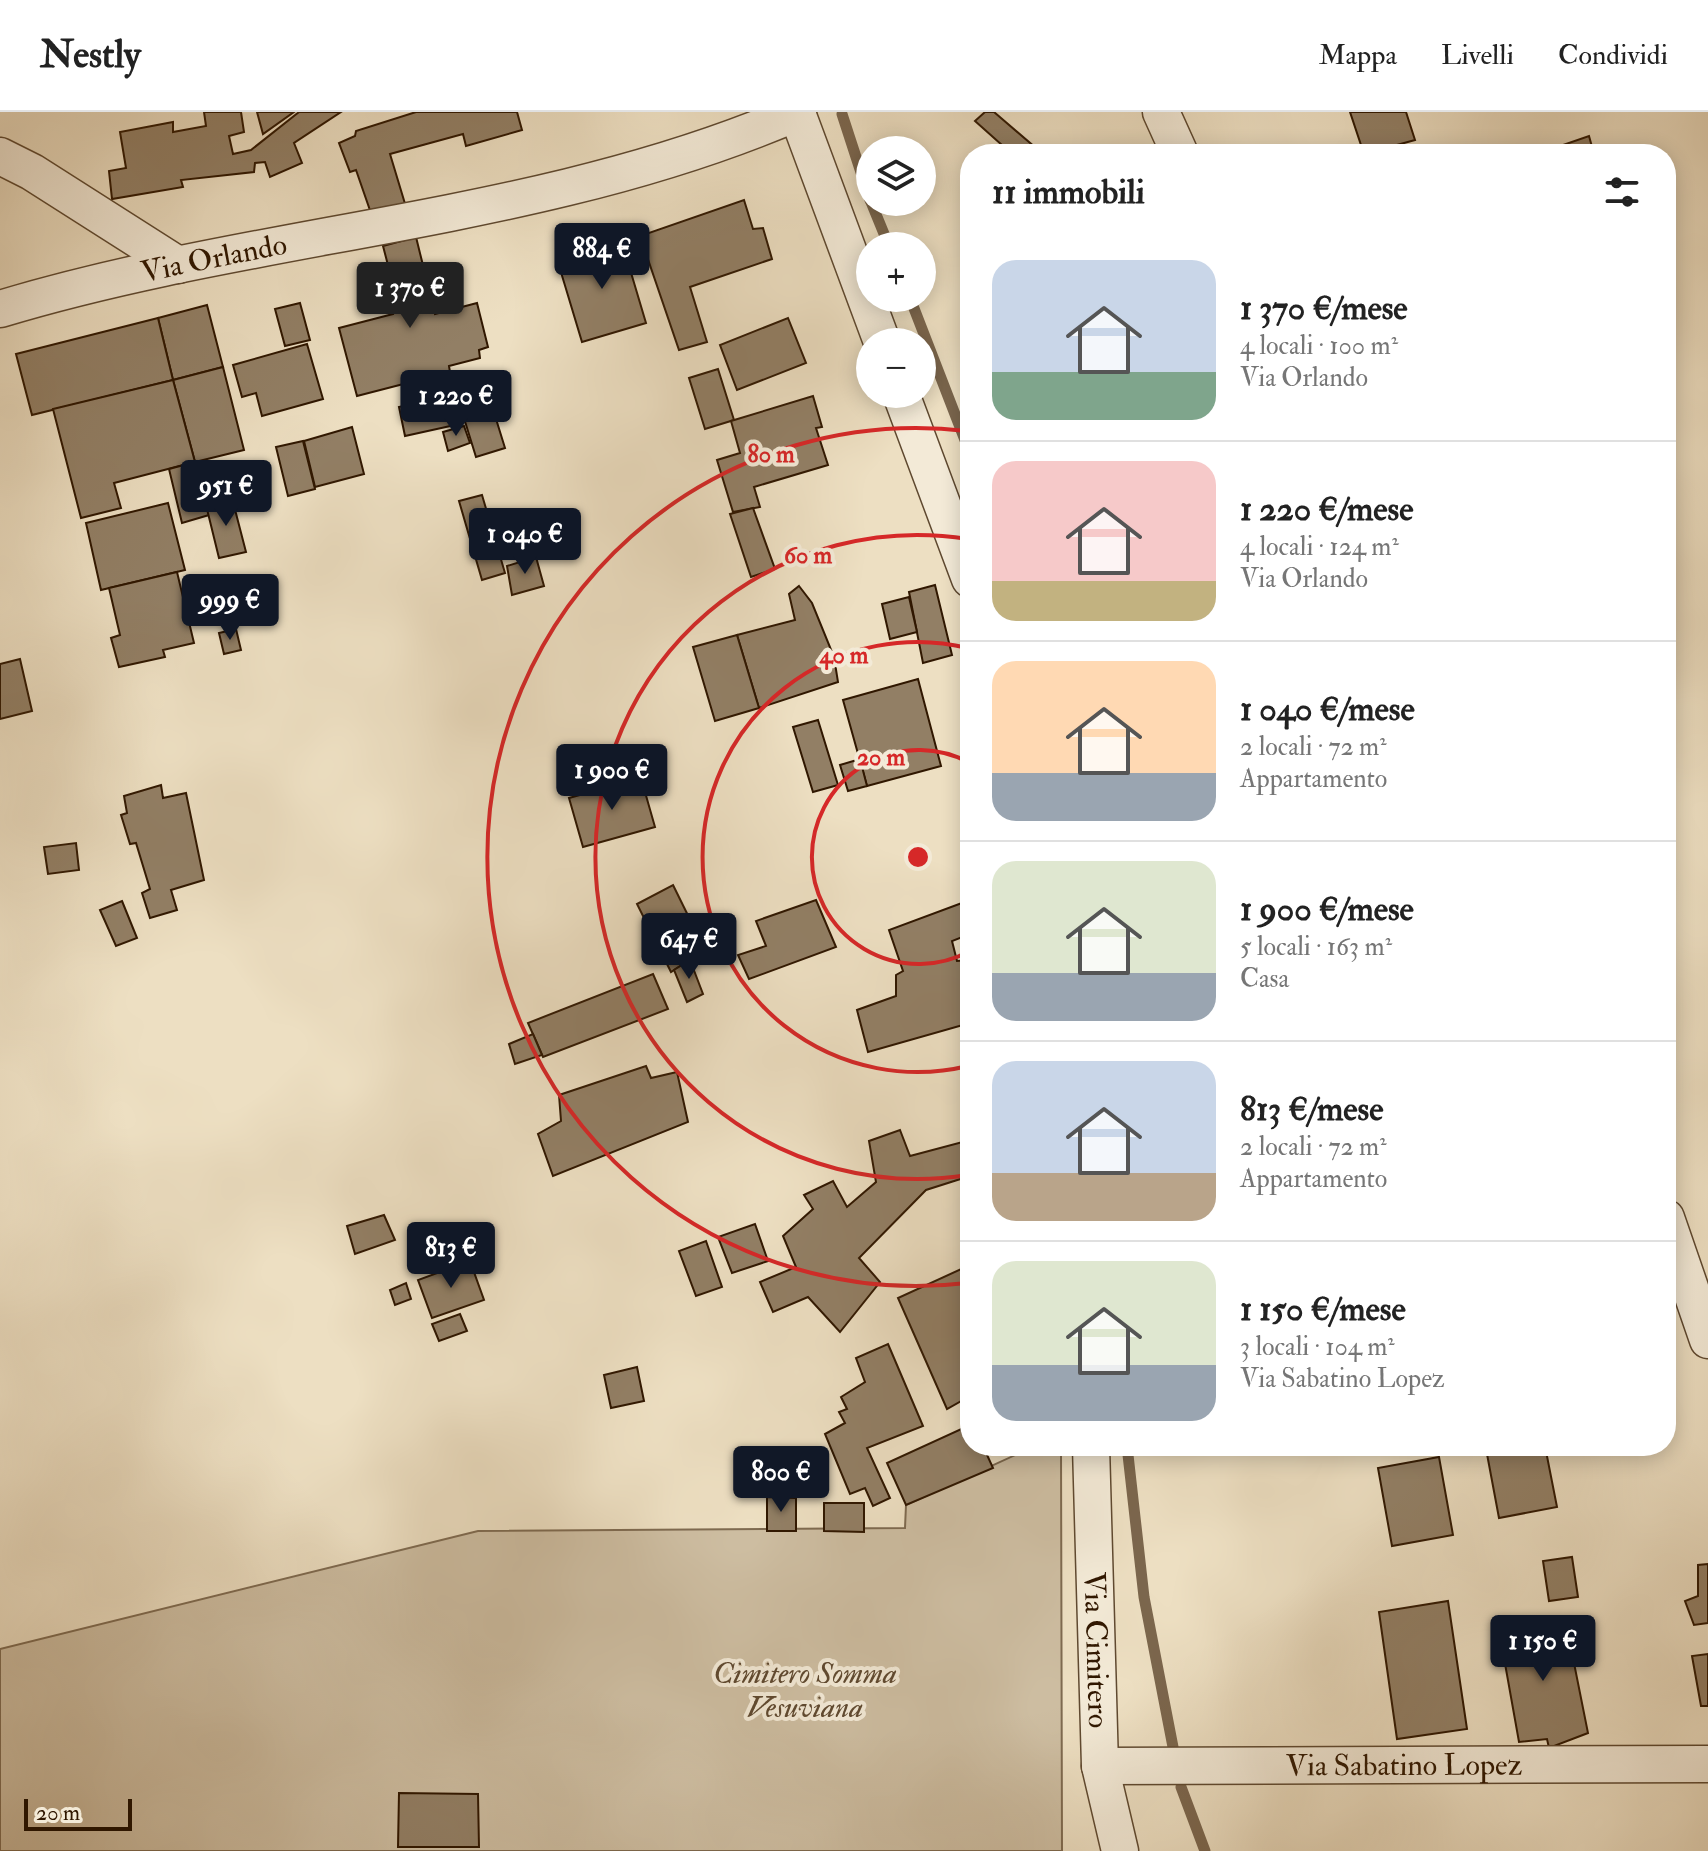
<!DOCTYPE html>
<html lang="it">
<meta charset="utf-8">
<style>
body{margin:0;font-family:"IM FELL Double Pica",serif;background:#f2f2f2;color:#222;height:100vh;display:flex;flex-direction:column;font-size:30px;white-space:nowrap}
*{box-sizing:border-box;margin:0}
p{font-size:26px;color:#767676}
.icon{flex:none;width:44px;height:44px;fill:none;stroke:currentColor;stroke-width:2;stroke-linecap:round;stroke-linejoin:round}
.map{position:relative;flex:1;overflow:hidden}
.details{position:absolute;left:960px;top:32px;width:716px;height:1312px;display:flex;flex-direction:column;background:#fff;border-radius:32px;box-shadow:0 4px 20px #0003}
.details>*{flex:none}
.controls{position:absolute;left:856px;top:24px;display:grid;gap:16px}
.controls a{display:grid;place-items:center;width:80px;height:80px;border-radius:50%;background:#fff;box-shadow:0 4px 20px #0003;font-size:40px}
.scale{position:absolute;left:24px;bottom:20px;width:108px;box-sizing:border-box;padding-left:8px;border:4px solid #301700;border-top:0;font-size:22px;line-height:28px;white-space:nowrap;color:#301700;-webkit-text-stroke:6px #f3ead7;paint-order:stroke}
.price{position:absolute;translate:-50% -68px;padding:0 18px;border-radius:8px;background:#111827;color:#fff;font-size:26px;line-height:52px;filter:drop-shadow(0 2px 4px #0008)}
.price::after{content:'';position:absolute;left:50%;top:48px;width:24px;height:18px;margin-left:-12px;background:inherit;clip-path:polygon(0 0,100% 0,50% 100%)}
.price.selected{background:#222;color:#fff}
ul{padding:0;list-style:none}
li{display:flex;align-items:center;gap:24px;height:200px;padding:0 32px}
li+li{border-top:2px solid #e0e0e0}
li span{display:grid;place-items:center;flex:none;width:224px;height:160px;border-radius:24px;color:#555}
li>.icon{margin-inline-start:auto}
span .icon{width:96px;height:96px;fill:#fffc;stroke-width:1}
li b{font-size:34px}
h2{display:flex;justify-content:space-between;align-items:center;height:96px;padding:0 32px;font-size:34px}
header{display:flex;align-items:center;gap:48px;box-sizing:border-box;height:112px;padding:0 40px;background:#fff;border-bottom:2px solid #e0e0e0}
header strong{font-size:38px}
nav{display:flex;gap:44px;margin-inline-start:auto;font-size:28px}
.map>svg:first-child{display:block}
.green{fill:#cdbda1;stroke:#7e6a50;stroke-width:2}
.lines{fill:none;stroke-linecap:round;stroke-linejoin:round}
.stream{stroke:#7b664d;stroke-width:11}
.building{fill:#927f65;stroke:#301700;stroke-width:2}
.street-casing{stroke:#5f4930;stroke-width:39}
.street{stroke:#f3ead7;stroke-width:36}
.ring{fill:none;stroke:#d62828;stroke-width:4}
.labels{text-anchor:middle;stroke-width:8;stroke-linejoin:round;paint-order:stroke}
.street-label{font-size:30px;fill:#301700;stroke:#f3ead7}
.park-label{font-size:30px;font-style:italic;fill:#5f4930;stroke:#f3ead7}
.centre{fill:#d62828;stroke:#f3ead7;stroke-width:4}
.ring-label{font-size:24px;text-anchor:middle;font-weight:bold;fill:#d62828;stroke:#f3ead7;stroke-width:8;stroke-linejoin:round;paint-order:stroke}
</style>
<header>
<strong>Nestly</strong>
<nav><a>Mappa</a><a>Livelli</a><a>Condividi</a></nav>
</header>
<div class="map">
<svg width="1708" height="1739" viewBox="0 0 1708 1739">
<rect width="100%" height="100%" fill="#eddfc2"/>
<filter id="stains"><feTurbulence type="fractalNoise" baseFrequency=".0025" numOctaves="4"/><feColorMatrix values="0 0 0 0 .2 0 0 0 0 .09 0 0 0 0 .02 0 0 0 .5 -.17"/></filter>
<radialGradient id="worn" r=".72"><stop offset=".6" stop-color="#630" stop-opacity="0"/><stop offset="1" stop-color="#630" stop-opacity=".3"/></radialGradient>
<path class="green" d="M1035,1334h26l1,405h-1062v-202l478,-118 427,-3 1,-23z"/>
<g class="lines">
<g class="stream">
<path d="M842,2l28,86"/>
<path d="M871,90l18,44"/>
<path d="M910,186l60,155"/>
<path d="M1127,1334l17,151 29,150"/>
<path d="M1181,1675l24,64"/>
</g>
</g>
<g class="building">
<path d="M204,0h37l3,20 -15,4 4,18 18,-4 48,-38h42l-47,31 8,20 -32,14 -5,-15 -10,1 -1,9 -73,8 2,7 -71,12 -3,-28 17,-3 -6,-36 53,-10v10l33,-6z"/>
<path d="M257,0h37l-31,22z"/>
<path d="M416,0h101l5,18 -56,16 -3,-12 -73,20 16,53 -34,9 -16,-46 -6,2 -11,-29 16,-7 1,-5z"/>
<path d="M985,0h9l49,42h-31l-37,-33z"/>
<path d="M1350,0h56l9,28 -51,14z"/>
<path d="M1589,24l5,18h-57z"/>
<path d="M744,88l9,29 10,-1 9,31 -82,28 17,55 -28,8 -39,-114z"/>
<path d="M416,125l19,77 42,-11 11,44 -9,3 1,8 -31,8 1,6 -93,24 -18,-68 54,-14 -11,-43 7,-2 -6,-23z"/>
<path d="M621,127l25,84 -64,19 -25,-83z"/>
<path d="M300,191l10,37 -25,6 -10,-37z"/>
<path d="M207,193l16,62 -50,13 -15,-62z"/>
<path d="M158,206l15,62 -141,35 -16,-61z"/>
<path d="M788,206l18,45 -69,27 -17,-45z"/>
<path d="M307,232l16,55 -61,17 -6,-23 -14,4 -9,-32z"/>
<path d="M223,255l21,83 -49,12 -22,-82z"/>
<path d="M718,257l16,51 -29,9 -16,-51z"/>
<path d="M173,268l22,82 -81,21 7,25 -40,10 -28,-109z"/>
<path d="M488,281l17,55 -29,9 -17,-55z"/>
<path d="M448,284l7,29 -50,11 -6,-29z"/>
<path d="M813,284l9,31 -6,1 12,37 -74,22 6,20 -27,5 -16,-52 23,-7 -9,-32z"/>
<path d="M464,314l6,17 -22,8 -5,-19z"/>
<path d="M352,315l12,47 -49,13 -11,-46z"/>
<path d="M303,329l12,48 -27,7 -12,-49z"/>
<path d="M195,350l14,53 -27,8 -13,-54z"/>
<path d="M482,383l23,78 -23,7 -23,-79z"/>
<path d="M232,386l14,54 -27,6 -13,-53z"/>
<path d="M168,391l17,67 -84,20 -15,-67z"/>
<path d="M753,396l22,61 -24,8 -21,-63z"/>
<path d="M536,445l8,29 -32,9 -5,-29z"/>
<path d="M177,460l17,71 -31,7 2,7 -46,10 -8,-29 9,-3 -11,-47z"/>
<path d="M935,473l17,70 -29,8 -14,-71z"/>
<path d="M799,474l13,17 22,54 4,25 -79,26 -22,-73 58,-15 -6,-26z"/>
<path d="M909,485l8,35 -27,7 -8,-35z"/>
<path d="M236,517l5,21 -17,4 -5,-21z"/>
<path d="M737,523l22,73 -44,13 -22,-74z"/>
<path d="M20,547l12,52 -32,8v-55z"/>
<path d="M918,567l23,87 -74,20 -24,-86z"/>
<path d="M818,608l20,65 -25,7 -20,-65z"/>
<path d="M860,647l7,27 -19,5 -8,-26z"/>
<path d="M641,666l14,49 -72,20 -14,-49z"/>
<path d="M161,673l2,13 23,-5 18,87 -33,10 6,20 -27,8 -8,-25 8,-4 -14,-46 -6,1 -9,-29 6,-2 -3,-17z"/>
<path d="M76,731l3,27 -31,4 -4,-27z"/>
<path d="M673,773l32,65 -34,22 -34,-68z"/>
<path d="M816,788l20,47 -87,32 -11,-24 28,-9 -10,-25z"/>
<path d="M970,788v34l-18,7 5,20 13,-1v63l-102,29 -11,-42 39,-14v-21l7,-4 -14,-41z"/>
<path d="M122,789l15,37 -21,8 -16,-36z"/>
<path d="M690,848l13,34 -16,8 -13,-32z"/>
<path d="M653,862l15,35 -125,48 -15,-34z"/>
<path d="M533,922l9,21 -27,9 -6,-20z"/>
<path d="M646,954l5,12 26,-6 11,50 -135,54 -15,-42 23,-13 -2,-26z"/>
<path d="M900,1018l10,26 60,-16v36l-44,14 -67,68 21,24 -40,50 -32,-35 -35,15 -13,-30 36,-15 -13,-31 30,-27 -9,-14 29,-14 14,26 29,-25 -7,-41z"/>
<path d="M384,1103l11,25 -40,14 -8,-28z"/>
<path d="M755,1112l13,37 -36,12 -14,-36z"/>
<path d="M706,1129l16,46 -26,9 -17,-45z"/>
<path d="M470,1149l14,39 -52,18 -14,-38z"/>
<path d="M970,1153v131l-23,13 -49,-111z"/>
<path d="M406,1171l5,16 -16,6 -5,-15z"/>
<path d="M460,1202l7,17 -28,10 -7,-17z"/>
<path d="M888,1232l35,82 -56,22 23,50 -17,8 -8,-18 -15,6 -25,-60 20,-11 -6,-11 8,-3 -6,-12 24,-15 -9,-24z"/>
<path d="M637,1255l7,34 -33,7 -7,-33z"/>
<path d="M970,1313v21h13l10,22 -87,37 -19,-42z"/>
<path d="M1532,1334h13l12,61 -58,11 -12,-64z"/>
<path d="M1439,1345l14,78 -61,11 -14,-78z"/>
<path d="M767,1385l29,1v33h-29z"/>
<path d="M824,1391h40v29l-40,-1z"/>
<path d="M1572,1445l6,40 -29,4 -6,-40z"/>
<path d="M1708,1452v59l-14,2 -9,-24 13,-5v-31z"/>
<path d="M1448,1489l19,128 -70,10 -18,-127z"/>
<path d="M1565,1506l23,115 -39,15 -2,-9 -28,3 -20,-112z"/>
<path d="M1708,1542v52h-7l-9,-50z"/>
<path d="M399,1681l79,1 1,53h-81z"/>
</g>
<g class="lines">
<defs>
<g id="street">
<path d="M1161,0l19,42"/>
<path d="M797,1l85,229"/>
<path d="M0,44l32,16 146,93"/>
<path id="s1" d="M0,197c262,-79 545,-87 798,-197"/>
<path d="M901,282l69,185"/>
<path d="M1666,1106l42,122"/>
<path id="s2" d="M1091,1334l9,320 20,85"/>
<path id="s3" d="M1100,1654l608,-2"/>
</g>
</defs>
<use href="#street" class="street-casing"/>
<use href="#street" class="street"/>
</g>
<g class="ring">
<path d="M970 839A107 107 0 1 1 970 651"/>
<path d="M968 954A215 215 0 1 1 968 536"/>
<path d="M968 1063A322 322 0 1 1 968 427"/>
<path d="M967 1171A429 429 0 1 1 967 319"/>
</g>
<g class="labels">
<g class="street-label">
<text dy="10" stroke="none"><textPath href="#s1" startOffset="220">Via Orlando</textPath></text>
<text dy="10" stroke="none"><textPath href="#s2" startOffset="204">Via Cimitero</textPath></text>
<text dy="10" stroke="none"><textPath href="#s3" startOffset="304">Via Sabatino Lopez</textPath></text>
</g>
<g class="park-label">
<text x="805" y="1571">Cimitero Somma<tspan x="805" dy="34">Vesuviana</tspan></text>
</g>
</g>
<circle cx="918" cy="745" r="12" class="centre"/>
<g class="ring-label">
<text x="771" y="350">80 m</text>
<text x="808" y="451">60 m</text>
<text x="844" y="551">40 m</text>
<text x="881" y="653">20 m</text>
</g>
<rect width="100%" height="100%" filter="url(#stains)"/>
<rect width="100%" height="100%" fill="url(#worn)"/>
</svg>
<div class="controls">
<a><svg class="icon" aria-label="layers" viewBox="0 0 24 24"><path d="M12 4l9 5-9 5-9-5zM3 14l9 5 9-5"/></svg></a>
<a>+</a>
<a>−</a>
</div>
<div class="scale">20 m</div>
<b class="price" style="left:602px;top:179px">884 €</b>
<b class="price selected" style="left:410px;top:218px">1 370 €</b>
<b class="price" style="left:456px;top:326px">1 220 €</b>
<b class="price" style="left:226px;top:416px">951 €</b>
<b class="price" style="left:525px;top:464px">1 040 €</b>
<b class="price" style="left:230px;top:530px">999 €</b>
<b class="price" style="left:612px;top:700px">1 900 €</b>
<b class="price" style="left:689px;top:869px">647 €</b>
<b class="price" style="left:451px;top:1178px">813 €</b>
<b class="price" style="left:781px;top:1402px">800 €</b>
<b class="price" style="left:1543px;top:1571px">1 150 €</b>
<section class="details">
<h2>11 immobili<svg class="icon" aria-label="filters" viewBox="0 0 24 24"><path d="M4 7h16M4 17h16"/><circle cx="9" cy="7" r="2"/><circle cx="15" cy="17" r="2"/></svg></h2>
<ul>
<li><span style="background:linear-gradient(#c9d6e8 70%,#7fa58c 0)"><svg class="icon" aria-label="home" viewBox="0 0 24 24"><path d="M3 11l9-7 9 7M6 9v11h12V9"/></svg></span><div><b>1 370 €/mese</b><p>4 locali · 100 m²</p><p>Via Orlando</p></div></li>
<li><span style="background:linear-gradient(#f6c9c9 75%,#c2b280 0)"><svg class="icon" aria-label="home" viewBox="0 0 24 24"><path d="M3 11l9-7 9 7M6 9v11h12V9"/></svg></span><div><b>1 220 €/mese</b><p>4 locali · 124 m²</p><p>Via Orlando</p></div></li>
<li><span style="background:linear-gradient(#ffd9b3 70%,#9aa5b1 0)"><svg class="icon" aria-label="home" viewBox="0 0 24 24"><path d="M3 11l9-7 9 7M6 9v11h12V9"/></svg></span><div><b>1 040 €/mese</b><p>2 locali · 72 m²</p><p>Appartamento</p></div></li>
<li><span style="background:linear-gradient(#dfe7d0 70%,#9aa5b1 0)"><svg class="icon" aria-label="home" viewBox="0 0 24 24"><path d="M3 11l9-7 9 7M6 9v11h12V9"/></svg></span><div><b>1 900 €/mese</b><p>5 locali · 163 m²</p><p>Casa</p></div></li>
<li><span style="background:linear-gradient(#c9d6e8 70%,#b9a48a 0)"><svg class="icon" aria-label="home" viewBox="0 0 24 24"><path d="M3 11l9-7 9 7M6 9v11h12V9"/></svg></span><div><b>813 €/mese</b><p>2 locali · 72 m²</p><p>Appartamento</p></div></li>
<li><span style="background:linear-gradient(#dfe7d0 65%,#9aa5b1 0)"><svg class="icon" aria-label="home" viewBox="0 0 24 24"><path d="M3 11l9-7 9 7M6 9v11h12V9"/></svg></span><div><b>1 150 €/mese</b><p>3 locali · 104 m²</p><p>Via Sabatino Lopez</p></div></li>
</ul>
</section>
</div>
